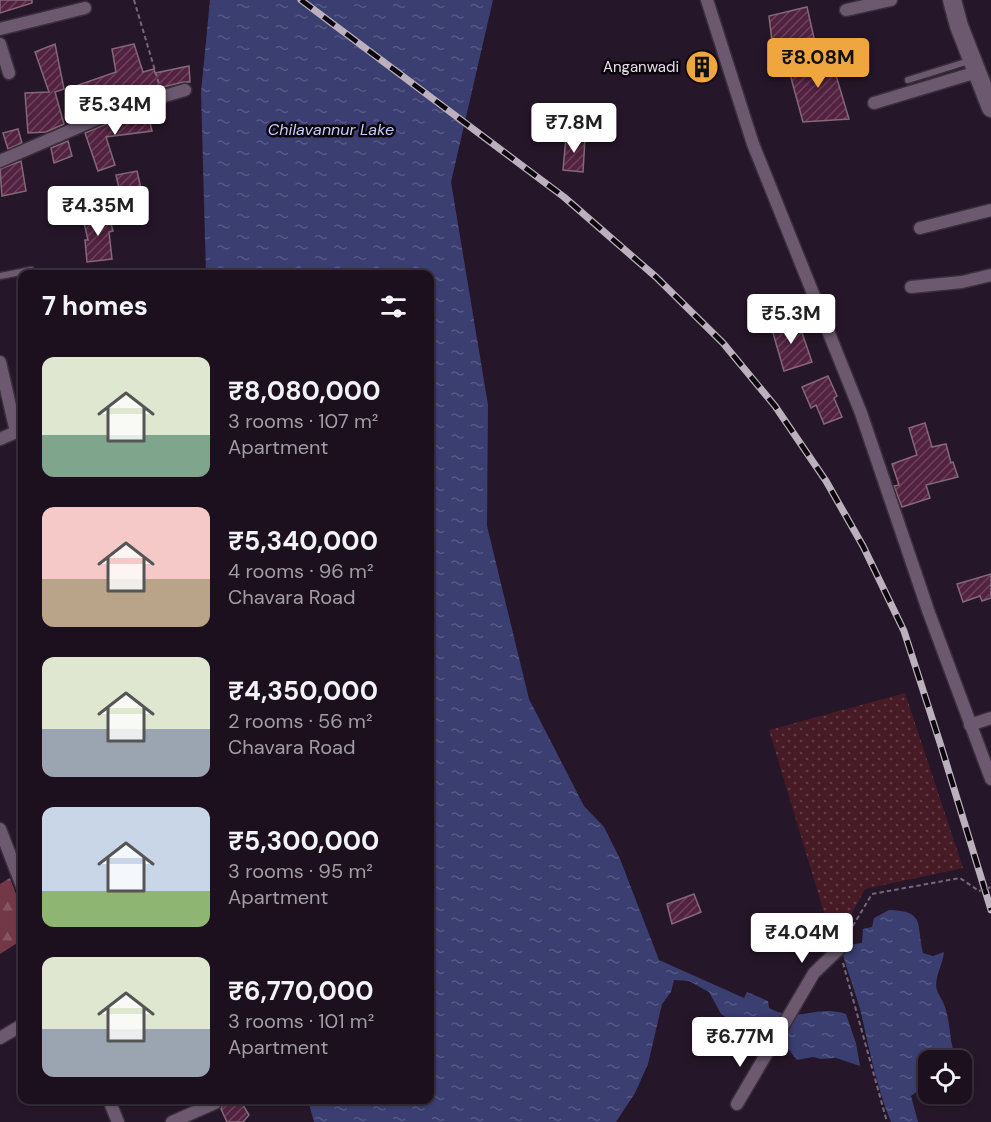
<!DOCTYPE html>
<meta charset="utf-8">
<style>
body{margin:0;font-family:"DM Sans",sans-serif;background:#251928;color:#f1f3f6;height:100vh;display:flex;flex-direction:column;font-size:22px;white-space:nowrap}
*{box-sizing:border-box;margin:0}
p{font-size:20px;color:#a09da4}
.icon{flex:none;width:33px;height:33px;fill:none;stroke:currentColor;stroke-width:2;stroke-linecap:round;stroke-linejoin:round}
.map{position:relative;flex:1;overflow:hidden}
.sheet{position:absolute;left:18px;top:270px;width:416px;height:834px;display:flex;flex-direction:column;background:#1c101f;border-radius:12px;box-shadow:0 2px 4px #0004,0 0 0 2px #3a303d}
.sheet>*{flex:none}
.fabs{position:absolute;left:918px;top:1050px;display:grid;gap:12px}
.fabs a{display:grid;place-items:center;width:54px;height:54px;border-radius:12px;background:#1c101f;box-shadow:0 2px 4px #0004,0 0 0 2px #3a303d;font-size:30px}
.price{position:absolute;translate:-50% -51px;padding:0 14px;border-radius:6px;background:#fff;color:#222;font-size:20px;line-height:39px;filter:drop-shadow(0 2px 3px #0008)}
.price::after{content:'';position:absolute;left:50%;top:36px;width:18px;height:14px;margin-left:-9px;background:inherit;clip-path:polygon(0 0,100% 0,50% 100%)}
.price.current{background:#f0a63f;color:#111}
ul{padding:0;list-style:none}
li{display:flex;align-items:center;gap:18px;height:150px;padding:0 24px}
li span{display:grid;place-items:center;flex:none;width:168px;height:120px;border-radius:12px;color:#555}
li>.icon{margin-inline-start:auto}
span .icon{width:72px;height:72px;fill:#fffc;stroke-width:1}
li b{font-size:26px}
h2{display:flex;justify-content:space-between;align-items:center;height:72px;padding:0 24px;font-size:26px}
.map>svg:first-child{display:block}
.grass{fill:url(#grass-dots)}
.forest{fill:url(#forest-firs)}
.water{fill:url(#water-ripples)}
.building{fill:url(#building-hatch);stroke:#846878;stroke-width:1.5}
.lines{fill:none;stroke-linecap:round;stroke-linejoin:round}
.lane-casing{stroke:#3b2f3c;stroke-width:9}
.street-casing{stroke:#3b2f3c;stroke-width:15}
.secondary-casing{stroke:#3b2f3c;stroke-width:21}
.path{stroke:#776879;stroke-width:2;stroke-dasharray:4.5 3;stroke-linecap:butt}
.lane{stroke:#6c5970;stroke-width:6}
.street{stroke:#6c5970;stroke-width:12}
.secondary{stroke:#6c5970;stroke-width:18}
.rail-casing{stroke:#bdb0be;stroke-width:7}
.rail{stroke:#0b050c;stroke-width:4.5;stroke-dasharray:14;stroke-linecap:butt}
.path-bridge{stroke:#776879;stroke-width:2;stroke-dasharray:4.5 3;stroke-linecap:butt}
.labels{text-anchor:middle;stroke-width:5;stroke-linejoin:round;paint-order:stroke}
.poi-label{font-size:15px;fill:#e9ddea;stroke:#0b050c;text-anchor:end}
.water-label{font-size:16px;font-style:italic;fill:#c6cdfe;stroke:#0b050c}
</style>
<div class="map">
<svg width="991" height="1122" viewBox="0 0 991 1122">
<defs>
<pattern id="grass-dots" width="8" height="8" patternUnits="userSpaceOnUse" patternTransform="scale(1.5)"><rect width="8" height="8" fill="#461b26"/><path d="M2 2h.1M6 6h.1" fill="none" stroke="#613c46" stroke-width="1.8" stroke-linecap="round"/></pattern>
<pattern id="forest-firs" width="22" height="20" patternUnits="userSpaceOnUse" patternTransform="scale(1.5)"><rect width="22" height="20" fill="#733847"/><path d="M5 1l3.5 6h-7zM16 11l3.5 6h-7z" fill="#875462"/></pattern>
<pattern id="water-ripples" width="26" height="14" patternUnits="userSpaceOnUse" patternTransform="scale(1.5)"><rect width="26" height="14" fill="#3a3e70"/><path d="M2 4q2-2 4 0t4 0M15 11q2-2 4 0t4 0" fill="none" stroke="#565985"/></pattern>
<pattern id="building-hatch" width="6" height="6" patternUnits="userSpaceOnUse" patternTransform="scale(1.5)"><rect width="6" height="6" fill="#532241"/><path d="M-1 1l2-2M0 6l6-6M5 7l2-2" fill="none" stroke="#6c425d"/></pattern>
</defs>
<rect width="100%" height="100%" fill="#261629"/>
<path class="grass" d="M905,693l58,175 -98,21 -31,57 -65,-216z"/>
<path class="forest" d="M10,878l12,32v30l-22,14v-70z"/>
<g class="water">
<path d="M210,0h283l-42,182 37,223 -1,121 42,173 55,107 20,21 16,32 39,101 85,38 3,-6 21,9 1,7c30,16 48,-4 77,6l10,29 4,23 -24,-8 -15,1 -8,-2 -16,3 -11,-14 -19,-15 -33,-8 -13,-9 -12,-22 -20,-11 -15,-1 -3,12 -9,12 -14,60 -13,29 -19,29h-302l-6,-22h121v-826h-223l-5,-182z"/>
<path d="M889,910c37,1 27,14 34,43l10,3 11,-4c-1,11 -7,20 -8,32 0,7 4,12 7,18 7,16 6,31 10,48l-7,10h-18v24l-17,12 7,26h-27c-15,-36 -22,-75 -31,-113 -5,-18 -12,-36 -17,-54l11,-11 8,-1 1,-14 9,-2 2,-9z"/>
</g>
<g class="building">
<path d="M0,0h32v3l-32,10z"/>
<path d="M807,7l7,31 -42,3 -3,-25z"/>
<path d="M55,44l9,45 -9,3 9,32 -18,8 -18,1 -3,-40 24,-1 -14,-40z"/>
<path d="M134,44l9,28 11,-3 1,4 34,-7 1,16h-7l-40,10v2l-26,7 -37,16 -10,-29 46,-16 -4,-23z"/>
<path d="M829,52l20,67 -46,3 -16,-59z"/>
<path d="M707,61l2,9 -10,6 -3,-13z"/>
<path d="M147,110l5,21 -46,6 9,28 -17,6 -13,-38 38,-16z"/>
<path d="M18,129l4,14 -14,6 -5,-16z"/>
<path d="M566,137l19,1 -2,34 -20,-2z"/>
<path d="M68,141l4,15 -18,7 -3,-15z"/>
<path d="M21,161l5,30 -24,5 -2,-27z"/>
<path d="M137,171l5,22 -21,4 -5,-22z"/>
<path d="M108,212l5,19 -4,1 3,27 -25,3 -2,-22h3l-5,-22z"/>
<path d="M797,318l15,44 -28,9 -13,-45z"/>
<path d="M828,376l9,20 -3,2 8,19 -18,7 -8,-19 -5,3 -9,-21z"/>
<path d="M925,423l7,24 14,-3 5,19 2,-1 5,15 -32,8 4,13 -28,9 -8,-21 5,-1 -7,-21 25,-9 -8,-27z"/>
<path d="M991,574v24l-9,3 -2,-5 -17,6 -6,-18z"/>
<path d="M694,894l7,18 -29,12 -5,-20z"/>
<path d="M230,1100h10l9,15 -6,7h-16l-6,-13 2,-6z"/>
</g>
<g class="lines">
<defs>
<g id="lane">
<path d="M908,80l61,-19"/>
<path d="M0,276l31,-6 1,4"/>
</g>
<g id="street">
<path d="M707,0l46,144 108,269 68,200 62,166"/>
<path d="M846,10l45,-10"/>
<path d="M0,29l85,-21"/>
<path d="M0,44l9,29"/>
<path d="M874,103l103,-31"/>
<path d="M0,161l120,-52 65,-19"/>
<path d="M920,228l71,-18"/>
<path d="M911,287l51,-5 29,-7"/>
<path d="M0,362l16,70"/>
<path d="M0,439l21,-9"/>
<path d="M970,725l21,-7"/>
<path d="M0,829l22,57"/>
<path d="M0,1038l22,-13"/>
<path d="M109,1100l9,22"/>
<path d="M737,1104l77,-131 25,-24"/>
<path d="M172,1122l43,-19"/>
</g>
<path id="secondary" d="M952,0l7,26 32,82"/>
</defs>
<use href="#lane" class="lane-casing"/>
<use href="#street" class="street-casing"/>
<use href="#secondary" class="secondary-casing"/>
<g class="path">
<path d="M134,0l25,84"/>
<path d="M845,939l27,-45 88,-16 19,13"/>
<path d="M843,963l44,159"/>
</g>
<use href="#lane" class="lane"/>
<use href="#street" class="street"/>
<use href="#secondary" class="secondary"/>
<defs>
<path id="rail" d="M301,0l263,197 92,80 67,66 52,63 51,75 37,65 41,85 37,115 50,164"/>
</defs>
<use href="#rail" class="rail-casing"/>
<use href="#rail" class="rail"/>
<path class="path-bridge" d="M979,891l12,-4"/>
</g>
<defs>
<symbol id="building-disc" viewBox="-11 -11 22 22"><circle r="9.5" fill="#f0a63f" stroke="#0b050c"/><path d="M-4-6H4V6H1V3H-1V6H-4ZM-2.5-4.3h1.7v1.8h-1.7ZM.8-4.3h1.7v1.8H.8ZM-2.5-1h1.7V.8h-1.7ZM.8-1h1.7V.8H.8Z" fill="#111"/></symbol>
</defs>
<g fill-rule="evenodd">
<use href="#building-disc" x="683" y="48" width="38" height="38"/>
</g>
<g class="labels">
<g class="poi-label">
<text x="679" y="72">Anganwadi</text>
</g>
<g class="water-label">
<text x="331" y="135">Chilavannur Lake</text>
</g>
</g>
</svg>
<div class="fabs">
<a><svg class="icon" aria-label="locate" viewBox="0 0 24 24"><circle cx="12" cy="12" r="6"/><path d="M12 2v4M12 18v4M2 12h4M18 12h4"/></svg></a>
</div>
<b class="price current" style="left:818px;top:89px">₹8.08M</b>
<b class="price" style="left:115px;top:136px">₹5.34M</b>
<b class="price" style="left:574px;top:154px">₹7.8M</b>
<b class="price" style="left:98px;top:237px">₹4.35M</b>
<b class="price" style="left:791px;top:345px">₹5.3M</b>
<b class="price" style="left:802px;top:964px">₹4.04M</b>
<b class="price" style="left:740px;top:1068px">₹6.77M</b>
<section class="sheet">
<h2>7 homes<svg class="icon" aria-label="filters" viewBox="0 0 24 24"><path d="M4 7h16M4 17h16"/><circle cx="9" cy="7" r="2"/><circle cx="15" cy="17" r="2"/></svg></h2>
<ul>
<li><span style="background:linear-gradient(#dfe7d0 65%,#7fa58c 0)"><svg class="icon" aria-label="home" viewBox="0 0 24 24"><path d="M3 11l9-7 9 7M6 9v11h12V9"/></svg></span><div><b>₹8,080,000</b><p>3 rooms · 107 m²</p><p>Apartment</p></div></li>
<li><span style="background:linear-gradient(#f6c9c9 60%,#b9a48a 0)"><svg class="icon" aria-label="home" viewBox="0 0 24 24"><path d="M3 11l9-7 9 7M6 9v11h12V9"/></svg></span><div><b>₹5,340,000</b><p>4 rooms · 96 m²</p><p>Chavara Road</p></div></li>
<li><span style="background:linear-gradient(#dfe7d0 60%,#9aa5b1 0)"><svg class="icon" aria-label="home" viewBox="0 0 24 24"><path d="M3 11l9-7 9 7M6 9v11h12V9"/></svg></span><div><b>₹4,350,000</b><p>2 rooms · 56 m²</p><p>Chavara Road</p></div></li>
<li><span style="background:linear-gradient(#c9d6e8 70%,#8fb573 0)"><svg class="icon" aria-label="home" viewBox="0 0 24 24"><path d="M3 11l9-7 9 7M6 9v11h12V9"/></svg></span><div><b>₹5,300,000</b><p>3 rooms · 95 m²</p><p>Apartment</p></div></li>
<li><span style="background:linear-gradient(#dfe7d0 60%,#9aa5b1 0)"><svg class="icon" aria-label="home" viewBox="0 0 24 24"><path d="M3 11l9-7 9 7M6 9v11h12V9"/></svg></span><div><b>₹6,770,000</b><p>3 rooms · 101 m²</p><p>Apartment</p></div></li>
</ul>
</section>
</div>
